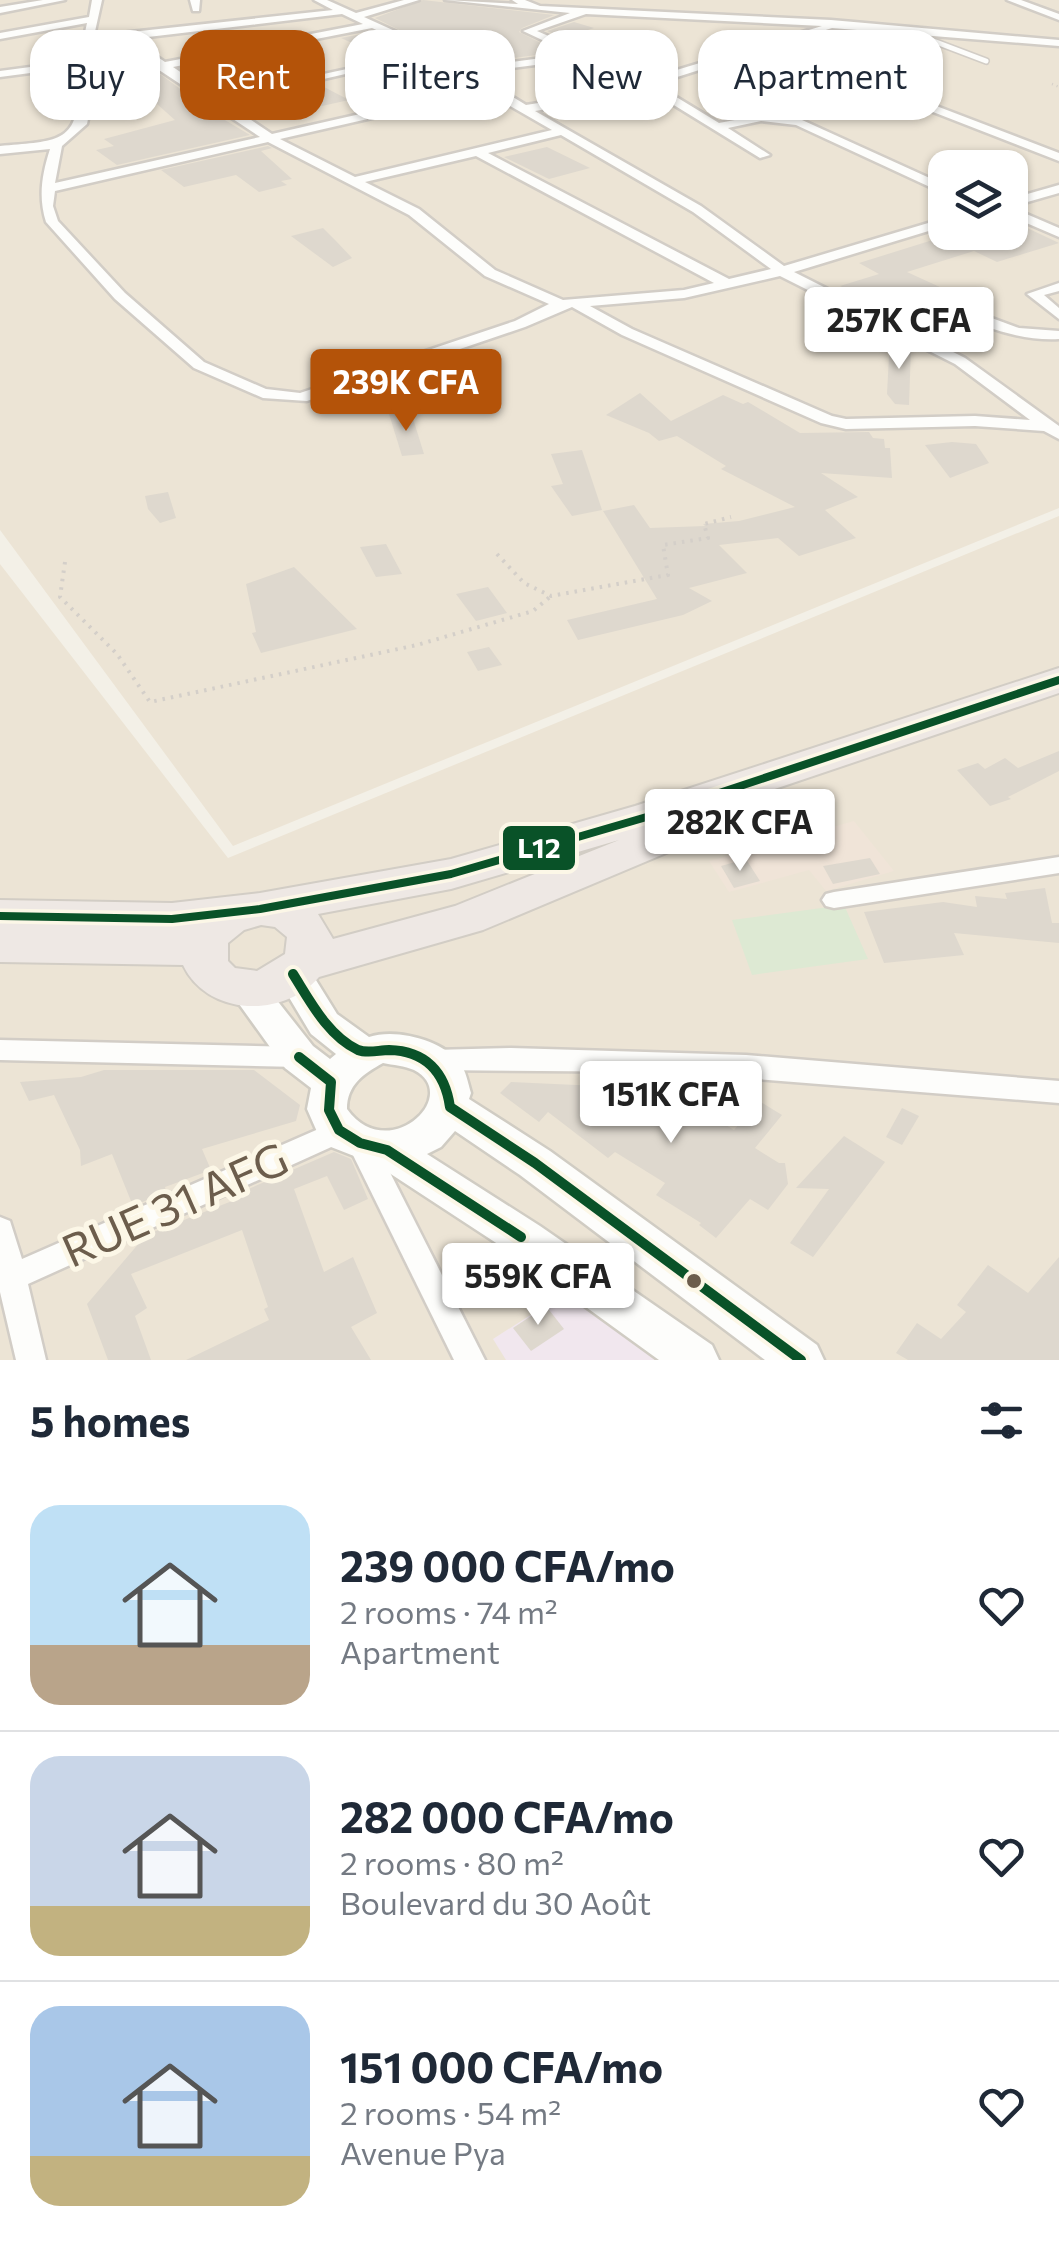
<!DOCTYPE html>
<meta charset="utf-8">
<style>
body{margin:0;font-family:Commissioner,sans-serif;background:#f2f2f3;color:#1f2937;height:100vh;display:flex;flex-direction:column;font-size:38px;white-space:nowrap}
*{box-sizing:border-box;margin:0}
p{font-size:32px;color:#747a83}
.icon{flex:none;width:55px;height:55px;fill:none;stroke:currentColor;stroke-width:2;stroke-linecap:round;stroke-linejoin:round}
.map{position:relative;height:1360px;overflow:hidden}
.details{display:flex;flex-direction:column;background:#fff;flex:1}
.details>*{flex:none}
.hud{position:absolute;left:30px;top:30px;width:1000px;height:90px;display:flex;gap:20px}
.tools{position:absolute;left:928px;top:150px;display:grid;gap:20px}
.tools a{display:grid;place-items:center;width:100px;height:100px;border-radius:20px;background:#fff;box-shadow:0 2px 8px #0004;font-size:50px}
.price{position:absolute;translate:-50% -85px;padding:0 22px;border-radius:10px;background:#fff;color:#222;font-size:32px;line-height:65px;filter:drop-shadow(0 2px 5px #0008)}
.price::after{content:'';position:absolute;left:50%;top:60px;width:30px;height:22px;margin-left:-15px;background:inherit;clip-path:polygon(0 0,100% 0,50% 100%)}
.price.selected{background:#b45309;color:#fff}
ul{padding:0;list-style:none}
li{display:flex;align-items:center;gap:30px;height:250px;padding:0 30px}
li+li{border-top:2px solid #e0e1e3}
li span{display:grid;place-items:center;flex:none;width:280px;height:200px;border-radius:30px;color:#555}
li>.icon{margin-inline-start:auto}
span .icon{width:120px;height:120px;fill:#fffc;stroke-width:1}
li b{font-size:42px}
h2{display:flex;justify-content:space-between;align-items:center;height:120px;padding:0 30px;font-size:42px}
.tag{padding:0 35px;border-radius:30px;background:#fff;box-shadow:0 2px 8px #0004;font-size:35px;line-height:90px}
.tag.selected{background:#b45309;color:#fff}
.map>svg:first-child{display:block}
.residential{fill:#ece4d5;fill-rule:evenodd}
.commercial{fill:#f0e4d8}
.education{fill:#f1e7ee}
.green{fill:#dde9d3}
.building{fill:#ded8ce}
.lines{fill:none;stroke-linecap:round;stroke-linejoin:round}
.lane-casing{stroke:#d2cdc6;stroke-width:8}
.street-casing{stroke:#d2cdc6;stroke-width:5}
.secondary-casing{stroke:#d0ccc3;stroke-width:5}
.highway-casing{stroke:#d2cdc5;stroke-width:4}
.path-far1{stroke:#d4cfc9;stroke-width:2.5;stroke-dasharray:1 4;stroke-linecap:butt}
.path{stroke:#d4cfc9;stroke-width:4;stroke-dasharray:2.5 6;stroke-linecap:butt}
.lane{stroke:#fdfdfb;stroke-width:5}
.street{fill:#fdfdfb;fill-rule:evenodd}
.secondary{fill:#fdfdfb;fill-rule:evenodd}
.highway{fill:#eee8e4;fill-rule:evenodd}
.bus-1-far1-casing{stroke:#fcf7e7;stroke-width:15}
.bus-1-casing{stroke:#fcf7e7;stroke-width:18}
.bus-1-far1{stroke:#095228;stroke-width:8}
.bus-1{stroke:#095228;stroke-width:10}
.bus-dot{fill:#6c5d4c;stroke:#fcf7e7;stroke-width:4}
.labels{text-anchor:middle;stroke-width:10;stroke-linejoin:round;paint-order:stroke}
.near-street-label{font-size:45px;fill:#6c5d4c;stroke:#fcf7e7}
.line-badge{stroke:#fcf7e7;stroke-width:4}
.badge-label{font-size:28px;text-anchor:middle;font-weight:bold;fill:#fff}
</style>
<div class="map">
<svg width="1059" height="1360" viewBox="0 0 1059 1360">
<rect width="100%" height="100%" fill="#f3f0e7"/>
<g class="residential">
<path d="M0,0h1059v508l-826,338 -233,-316zM945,168h65v64h-65z"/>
<path d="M1059,516v844h-1059v-796l228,294z"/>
</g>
<path class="commercial" d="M854,821l40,50 -68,20 -17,-21 -80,22 -20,-31z"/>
<path class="education" d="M568,1291l87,69h-149l-13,-21z"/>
<path class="green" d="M844,905l24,54 -116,16 -20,-55z"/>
<g class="building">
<path d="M423,0l131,15 -32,13 -3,4 40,20 -91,12 -93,-46z"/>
<path d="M574,22l20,6 -21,7 28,12 -13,2 -41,-18z"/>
<path d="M372,32l68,31 5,4 -31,4 -73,-33z"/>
<path d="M119,44l94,69 37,22 -133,30 -21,-15 18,-4 -10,-7 71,-19 -80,-71 1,-3z"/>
<path d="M318,84l8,4 23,12 -27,6 -36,-14z"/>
<path d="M268,146l4,2 -11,3 31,28 -11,2 6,4 -28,7 -23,-17 -52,12 -23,-17z"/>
<path d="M547,147l43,21 -41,11 -45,-22z"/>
<path d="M1010,220l49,23 -62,19 -23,-11 -67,21 35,16 -55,19 -47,-21 39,-12 -20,-11 93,-29 14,7 24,-9h20z"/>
<path d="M323,228l13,13 16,17 -19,9 -42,-31z"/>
<path d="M924,310l23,14 -26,8 -23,-12z"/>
<path d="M890,336l21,11 -2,58 -14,-1 -8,-10z"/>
<path d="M640,393l31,28 52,-26 20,9 5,-2 52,31 69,-1 4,6 11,1 1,9h5l2,30 -71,-5 37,24 -33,13 31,28 -57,18 -21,-18 -59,7 28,28 -58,15 23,13 -29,14 -105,25 -11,-20 90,-21 -54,-88 31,-6 16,23 55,-2 -2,-2 36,-3 56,-14 -74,-38 5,-3 -49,-30 -18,5 -10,-8 -43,-18z"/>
<path d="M411,412l13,42 -22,2 -13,-42z"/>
<path d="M952,442l24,2 13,19 -39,15 -25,-33z"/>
<path d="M582,450l20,60 -30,6 -21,-30 12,-2 -12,-30z"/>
<path d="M168,492l8,26 -16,5 -12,-14 -3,-13z"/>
<path d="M386,544l16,30 -26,3 -16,-30z"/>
<path d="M294,567l63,62 -96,24 -9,-20 4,-1 -10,-48z"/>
<path d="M488,587l19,26 -31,8 -20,-27z"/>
<path d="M489,647l13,18 -24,6 -11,-19z"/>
<path d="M1059,751v20l-51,26 3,2 -21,7 -33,-36 21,-7 7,6 20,-11 13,10z"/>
<path d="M870,858l10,16 -47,10 -10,-18z"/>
<path d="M746,859l14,22 -26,7 -13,-22z"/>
<path d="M1045,888l7,35h7v20l-105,-10 10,22 -80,8 -20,-51 79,-10 34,5 -2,-11 32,3 -2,-6z"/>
<path d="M104,1070h150l46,35 -4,16 -94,28 9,21 -46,17 1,5 -33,14 -21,-52 -31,12 -1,-16 -26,-55 -25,6 -9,-19 61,-5z"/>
<path d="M511,1082l87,4 36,26 17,-22 20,1 63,39 25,-29 23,14 -27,33 24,15h6l3,21 -20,26 -18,-11 -34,39 -17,-13 2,-2 -45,-28 9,-12 -50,-31 -7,6 -60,-46 -9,10 -39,-29z"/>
<path d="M902,1108l17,8 -17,29 -16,-8z"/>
<path d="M844,1136l41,26 -72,95 -23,-14 39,-54 -33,-1z"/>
<path d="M334,1152l17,7 17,40 -24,11 -17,-34 -33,13 30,83 29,-15 24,56 -26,14 20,33h-185l83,-40 -5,-11 4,-2 -26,-77 -111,44 16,34 -12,8 16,44h-43l-21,-56 59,-69 86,-34 -2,-4z"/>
<path d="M1059,1257v103h-151l-12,-7 21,-30 24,16 25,-27 -9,-7 31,-40 40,28z"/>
<path d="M546,1306l18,23 -33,22 -18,-23z"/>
</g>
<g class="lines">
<defs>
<path id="lane" d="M907,31l79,30"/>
<g id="street">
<path d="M43,0h22l-65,13v-6z"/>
<path d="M92,0h10l-8,36 239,-26 -19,-10h13l29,13 48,-13h15l-55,17 86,39 17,12 105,-14 -49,-23 47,-18 -125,-13 73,4 -6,-4h13l15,6 291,14 228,20v6l-227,-18 -177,56 64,39 42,-8 41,5 143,65v9l-149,-69 -35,-4 -33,7 42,27 -10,3 -109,-67 -116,20 166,95 83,60 161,-48v8l-151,46 171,86 94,68v13l-15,-8 -69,-5 -129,3 -25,-6 -199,-88 -50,-28 -47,20 -218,74 -44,-3 -69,-30 -79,-69 -69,-77c-8,-25 -4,-48 4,-73l-50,5v-8c58,-5 84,-2 76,-71l-23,-5 -53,7v-6l53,-7 24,5 6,-27 -3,-2 4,-3 3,-14 -87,16v-6l89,-16zM342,14l21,10 -198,38 -34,-23zM586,14l236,12 -175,53 -110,-48zM372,28l70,32 37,27 -207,47 -48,-32 165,-38 -5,-3 -167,36 -44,-30zM120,40l36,28 104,69 -205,46 7,-37 25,-22 4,-20 -5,-31 7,-31zM582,59l61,27 -117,19 -52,-32zM486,92l66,38 -197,47 -75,-38zM561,135l132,77 78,57 -42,10 -241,-126zM268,142l141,73 76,61 64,28 -34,17 -215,72 -34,-4 -62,-27 -79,-69 -67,-72 -5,-15 2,-15zM476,156l238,127 -30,7 -121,10 -68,-30 -76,-61 -54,-27zM780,276l175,88 75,56 -55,-4 -129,3 -14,-3 -200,-87 -42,-23 94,-8z"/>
<path d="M190,0h10l-1,11h-6z"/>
<path d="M1007,0h14l38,14v6z"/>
<path d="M836,77l69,17 154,59v8l-162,-63 -65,-16 -1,-2z"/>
<path d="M1059,185v8l-49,14v-8z"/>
<path d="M1010,207l49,21v9l-49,-21z"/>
<path d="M1059,283v8l-15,4 15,13v11l-32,-25z"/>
<path d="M954,304l65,24 40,3v8c-40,2 -74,-12 -110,-28v-6z"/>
<path d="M1059,857v16l-225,35 -8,-2 -4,-6 4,-6 8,-2z"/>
<path d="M0,1040l299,7 9,3 4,7 -4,7 -9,3 -299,-7z"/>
<path d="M511,1048l235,7 313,26v22l-391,-31 -235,-2 -9,-3 -4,-7 4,-7 9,-3z"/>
<path d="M339,1120l10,3 3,8 -3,8 -321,145 18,76h-30l-16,-68v-75l10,4 12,38z"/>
<path d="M362,1134l10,3 113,223h-31l-106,-215 4,-8z"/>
</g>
<path id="secondary" d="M293,960l13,4 31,50 32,23c27,-9 73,3 91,26 6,8 8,20 11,30l-2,6 81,52 267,194 7,15h-59l-245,-185 -65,-44 -14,16 -14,7 113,72 172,119 7,15h-60l-149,-108 -133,-87 -46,-18 -13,-13 -11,-25 4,-21 -26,-20 -56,-78 6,-10 13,-4 13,4 52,66 17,13 6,-5 -25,-20 -36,-60 5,-10zM383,1063c10,2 22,3 31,7 49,25 -26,96 -67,39 0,-24 16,-35 36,-46z"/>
<path id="highway" d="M1059,668v25l-364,123 7,2 6,10 -6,10 -219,92 -164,47c-36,42 -112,39 -136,-12l-183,-3v-62l172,3 88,-10 191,-34 184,-53zM619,840l-164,66 -122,33 -15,-25 133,-25zM261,925l14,2 12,10 -2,17 -28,17 -22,-3 -7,-7v-18l16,-13z"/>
</defs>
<use href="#lane" class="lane-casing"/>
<use href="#street" class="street-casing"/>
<use href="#secondary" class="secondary-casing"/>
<use href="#highway" class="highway-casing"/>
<path class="path-far1" d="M1052,84l7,3"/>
<g class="path">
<path d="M497,554l27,29 27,13 117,-21 -5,-30 45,-7 -4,-14 27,-7"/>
<path d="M65,562l-5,35 57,57 33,48 267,-57 116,-34 18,-15"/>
</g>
<use href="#lane" class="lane"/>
<use href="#street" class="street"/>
<use href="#secondary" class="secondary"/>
<use href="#highway" class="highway"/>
<defs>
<path id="bus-1-far1" d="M0,916l172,3 88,-10 191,-35 199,-58 409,-136"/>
<g id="bus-1">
<path d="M293,974c17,27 35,62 65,76 10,4 21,0 31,0 37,1 56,22 61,57l85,56 266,197"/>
<path d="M299,1057l32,25 -2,28 10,20 21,13 27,7 134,87"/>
</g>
</defs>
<use href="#bus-1-far1" class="bus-1-far1-casing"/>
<use href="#bus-1" class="bus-1-casing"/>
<use href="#bus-1-far1" class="bus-1-far1"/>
<use href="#bus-1" class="bus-1"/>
</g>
<circle class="bus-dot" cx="694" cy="1281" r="9"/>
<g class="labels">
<g class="near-street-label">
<text transform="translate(175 1205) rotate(-24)" y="16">RUE 31 AFG</text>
</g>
</g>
<rect class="line-badge" x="501" y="824" width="76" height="48" rx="10" fill="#095228"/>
<g class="badge-label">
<text x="539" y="858">L12</text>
</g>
</svg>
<div class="tools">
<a><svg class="icon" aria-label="layers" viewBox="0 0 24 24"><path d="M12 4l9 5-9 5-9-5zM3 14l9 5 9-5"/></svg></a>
</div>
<b class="price" style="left:899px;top:372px">257K CFA</b>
<b class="price selected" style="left:406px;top:434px">239K CFA</b>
<b class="price" style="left:740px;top:874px">282K CFA</b>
<b class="price" style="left:671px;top:1146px">151K CFA</b>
<b class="price" style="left:538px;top:1328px">559K CFA</b>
<div class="hud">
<a class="tag">Buy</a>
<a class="tag selected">Rent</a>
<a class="tag">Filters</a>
<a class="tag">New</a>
<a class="tag">Apartment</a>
</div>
</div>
<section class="details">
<h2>5 homes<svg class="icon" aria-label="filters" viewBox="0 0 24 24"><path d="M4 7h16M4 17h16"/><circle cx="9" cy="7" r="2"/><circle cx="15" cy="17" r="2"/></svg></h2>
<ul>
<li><span style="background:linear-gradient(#bfe0f5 70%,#b9a48a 0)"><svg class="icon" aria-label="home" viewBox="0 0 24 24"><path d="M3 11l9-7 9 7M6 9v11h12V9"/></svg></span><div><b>239 000 CFA/mo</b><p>2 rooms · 74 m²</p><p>Apartment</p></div><svg class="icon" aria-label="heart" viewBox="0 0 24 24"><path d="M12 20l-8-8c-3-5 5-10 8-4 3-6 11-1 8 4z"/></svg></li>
<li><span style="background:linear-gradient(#c9d6e8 75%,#c2b280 0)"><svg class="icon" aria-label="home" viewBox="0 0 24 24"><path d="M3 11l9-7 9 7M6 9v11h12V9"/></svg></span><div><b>282 000 CFA/mo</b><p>2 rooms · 80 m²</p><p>Boulevard du 30 Août</p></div><svg class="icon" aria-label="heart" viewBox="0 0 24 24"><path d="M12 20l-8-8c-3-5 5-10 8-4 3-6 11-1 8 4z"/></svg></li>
<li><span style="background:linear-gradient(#a9c7e8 75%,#c2b280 0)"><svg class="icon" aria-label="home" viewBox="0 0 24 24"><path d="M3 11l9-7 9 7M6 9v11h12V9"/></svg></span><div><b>151 000 CFA/mo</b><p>2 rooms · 54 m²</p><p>Avenue Pya</p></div><svg class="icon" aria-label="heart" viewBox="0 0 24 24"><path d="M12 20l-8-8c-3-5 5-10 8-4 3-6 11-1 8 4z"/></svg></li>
</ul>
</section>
